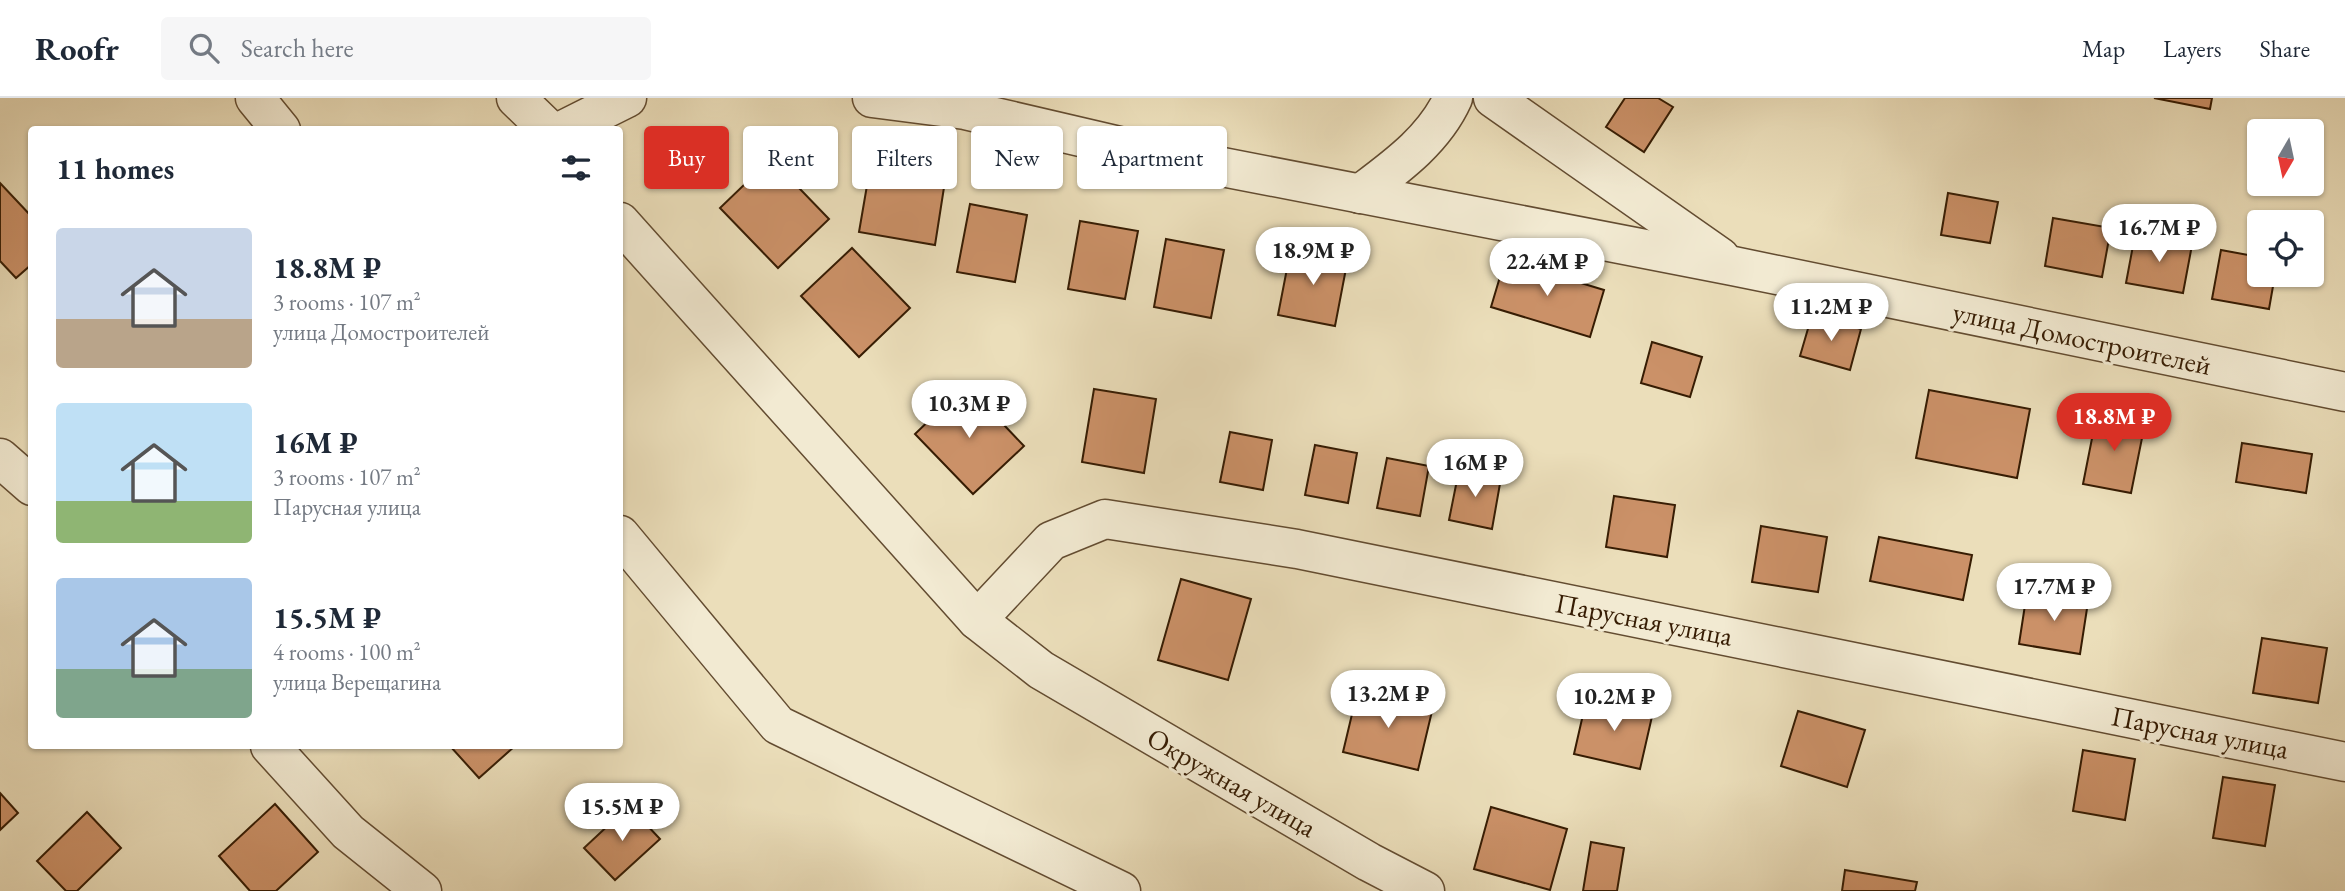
<!DOCTYPE html>
<meta charset="utf-8">
<style>
body{margin:0;font-family:"EB Garamond",serif;background:#f6f6f7;color:#1f2937;height:100vh;display:flex;flex-direction:column;font-size:26px;white-space:nowrap}
*{box-sizing:border-box;margin:0}
p{font-size:23px;color:#747a83}
.icon{flex:none;width:38px;height:38px;fill:none;stroke:currentColor;stroke-width:2;stroke-linecap:round;stroke-linejoin:round}
.map{position:relative;flex:1;overflow:hidden}
.sheet{position:absolute;left:28px;top:28px;width:595px;height:623px;display:flex;flex-direction:column;background:#fff;border-radius:7px;box-shadow:0 2px 5px #0004}
.sheet>*{flex:none}
.guide{position:absolute;left:644px;top:28px;width:665px;height:63px;display:flex;gap:14px}
.needle{width:46px;rotate:189deg}
.tools{position:absolute;left:2247px;top:21px;display:grid;gap:14px}
.tools a{display:grid;place-items:center;width:77px;height:77px;border-radius:7px;background:#fff;box-shadow:0 2px 5px #0004;font-size:35px}
.price{position:absolute;translate:-50% -60px;padding:0 16px;border-radius:24px;background:#fff;color:#222;font-size:23px;line-height:46px;filter:drop-shadow(0 2px 4px #0008)}
.price::after{content:'';position:absolute;left:50%;top:42px;width:21px;height:16px;margin-left:-10px;background:inherit;clip-path:polygon(0 0,100% 0,50% 100%)}
.price.on{background:#d93025;color:#fff}
ul{padding:0;list-style:none}
li{display:flex;align-items:center;gap:21px;height:175px;padding:0 28px}
li span{display:grid;place-items:center;flex:none;width:196px;height:140px;border-radius:7px;color:#555}
li>.icon{margin-inline-start:auto}
span .icon{width:84px;height:84px;fill:#fffc;stroke-width:1}
li b{font-size:30px}
h2{display:flex;justify-content:space-between;align-items:center;height:84px;padding:0 28px;font-size:30px}
.tag{padding:0 24px;border-radius:7px;background:#fff;box-shadow:0 2px 5px #0004;font-size:24px;line-height:63px}
.tag.on{background:#d93025;color:#fff}
header{display:flex;align-items:center;gap:42px;box-sizing:border-box;height:98px;padding:0 35px;background:#fff;border-bottom:2px solid #e0e1e3}
header strong{font-size:33px}
nav{display:flex;gap:38px;margin-inline-start:auto;font-size:24px}
.search{width:490px;height:63px;background:#f6f6f7;display:flex;align-items:center;gap:18px;box-sizing:border-box;padding:0 24px;border-radius:7px;color:#747a83;font-size:26px}
.map>svg:first-child{display:block}
.building{fill:#cb9168;stroke:#361c03;stroke-width:2}
.lines{fill:none;stroke-linecap:round;stroke-linejoin:round}
.minor-casing{stroke:#634c31;stroke-width:41}
.minor{stroke:#f2ead2;stroke-width:38}
.labels{text-anchor:middle;stroke-width:6;stroke-linejoin:round;paint-order:stroke}
.street-label{font-size:28px;fill:#361c03;stroke:#f2ead2}
</style>
<header>
<strong>Roofr</strong>
<div class="search"><svg class="icon" aria-label="search" viewBox="0 0 24 24"><circle cx="10" cy="10" r="6"/><path d="M15 15l6 6"/></svg>Search here</div>
<nav><a>Map</a><a>Layers</a><a>Share</a></nav>
</header>
<div class="map">
<svg width="2345" height="793" viewBox="0 0 2345 793">
<rect width="100%" height="100%" fill="#ebdeba"/>
<filter id="stains"><feTurbulence type="fractalNoise" baseFrequency=".00286" numOctaves="4"/><feColorMatrix values="0 0 0 0 .2 0 0 0 0 .09 0 0 0 0 .02 0 0 0 .5 -.17"/></filter>
<radialGradient id="worn" r=".72"><stop offset=".6" stop-color="#630" stop-opacity="0"/><stop offset="1" stop-color="#630" stop-opacity=".3"/></radialGradient>
<g class="building">
<path d="M1625,0h33l15,9 -29,45 -38,-25z"/>
<path d="M2154,0h58l-2,11z"/>
<path d="M771,61l58,60 -51,49 -58,-60z"/>
<path d="M870,70l75,13 -10,64 -76,-13z"/>
<path d="M0,85l32,34v47l-16,14 -16,-17z"/>
<path d="M1948,95l50,9 -8,41 -49,-8z"/>
<path d="M970,106l57,11 -12,67 -58,-10z"/>
<path d="M2053,120l58,10 -9,49 -57,-11z"/>
<path d="M1080,123l58,10 -13,68 -57,-10z"/>
<path d="M2135,137l57,10 -9,48 -57,-10z"/>
<path d="M1166,141l58,11 -13,68 -57,-11z"/>
<path d="M852,150l58,60 -51,49 -58,-61z"/>
<path d="M1291,150l57,10 -13,68 -57,-11z"/>
<path d="M2221,152l38,7v18h16l-6,34 -57,-10z"/>
<path d="M1505,162l99,30 -14,47 -99,-30z"/>
<path d="M1812,217l49,14 -11,41 -50,-14z"/>
<path d="M1652,244l50,15 -12,40 -49,-14z"/>
<path d="M966,287l58,61 -51,48 -58,-60z"/>
<path d="M1094,291l62,10 -12,74 -62,-11z"/>
<path d="M1929,292l101,19 -13,69 -101,-20z"/>
<path d="M2097,315l48,10 -14,70 -48,-9z"/>
<path d="M1230,334l42,8 -9,50 -43,-8z"/>
<path d="M2242,345l70,11 -6,39 -70,-11z"/>
<path d="M1315,347l42,8 -9,50 -43,-8z"/>
<path d="M1387,360l42,8 -9,50 -43,-8z"/>
<path d="M1459,372l42,8 -9,51 -43,-9z"/>
<path d="M1614,398l61,9 -8,52 -61,-10z"/>
<path d="M1761,428l66,11 -9,55 -66,-10z"/>
<path d="M1879,439l93,18 -9,45 -93,-19z"/>
<path d="M1181,481l70,20 -23,81 -70,-20z"/>
<path d="M2027,494l61,10 -8,52 -61,-10z"/>
<path d="M2262,540l65,10 -9,55 -65,-10z"/>
<path d="M1358,591l75,18 -15,63 -75,-18z"/>
<path d="M1587,599l66,15 -13,57 -66,-15z"/>
<path d="M1798,613l67,19 -18,57 -66,-21z"/>
<path d="M450,648h65l-36,32z"/>
<path d="M2083,652l52,9 -10,61 -52,-9z"/>
<path d="M2223,679l52,8 -10,61 -52,-8z"/>
<path d="M0,695l18,20 -18,17z"/>
<path d="M275,706l43,48 -42,39h-26l-31,-35z"/>
<path d="M629,708l31,33 -45,41 -31,-32z"/>
<path d="M1491,709l76,22 -17,61 -76,-21z"/>
<path d="M87,714l34,36 -44,43h-11l-29,-30z"/>
<path d="M1591,744l33,6 -7,43h-34z"/>
<path d="M1845,772l72,12 -2,9h-73z"/>
</g>
<g class="lines">
<defs>
<g id="minor">
<path d="M255,0l26,32"/>
<path d="M516,0l33,32"/>
<path d="M872,0l93,12 180,42 588,114 612,126"/>
<path d="M1493,0l227,159"/>
<path d="M563,32l64,-32"/>
<path d="M1360,96c36,-27 74,-54 93,-96"/>
<path d="M620,124l357,398 64,50 328,192 56,29"/>
<path d="M0,360l32,28"/>
<path d="M620,437l158,190 343,166"/>
<path d="M977,522l74,-79 54,-22 192,30 1048,213"/>
<path d="M270,648l78,86 74,59"/>
</g>
</defs>
<use href="#minor" class="minor-casing"/>
<use href="#minor" class="minor"/>
</g>
<g class="labels">
<g class="street-label">
<text transform="translate(2082 240) rotate(12)" y="10">улица Домостроителей</text>
<text transform="translate(1644 521) rotate(11)" y="10">Парусная улица</text>
<text transform="translate(2200 634) rotate(11)" y="10">Парусная улица</text>
<text transform="translate(1232 684) rotate(30)" y="10">Окружная улица</text>
</g>
</g>
<rect width="100%" height="100%" filter="url(#stains)"/>
<rect width="100%" height="100%" fill="url(#worn)"/>
</svg>
<div class="tools">
<a><svg class="needle" viewBox="-14 -14 28 28"><path d="M0-13l5 13h-10z" fill="#e53935"/><path d="M0 13l5-13h-10z" fill="#747a83"/></svg></a>
<a><svg class="icon" aria-label="locate" viewBox="0 0 24 24"><circle cx="12" cy="12" r="6"/><path d="M12 2v4M12 18v4M2 12h4M18 12h4"/></svg></a>
</div>
<b class="price" style="left:2159px;top:166px">16.7M ₽</b>
<b class="price" style="left:1313px;top:189px">18.9M ₽</b>
<b class="price" style="left:1547px;top:200px">22.4M ₽</b>
<b class="price" style="left:1831px;top:245px">11.2M ₽</b>
<b class="price" style="left:969px;top:342px">10.3M ₽</b>
<b class="price on" style="left:2114px;top:355px">18.8M ₽</b>
<b class="price" style="left:1475px;top:401px">16M ₽</b>
<b class="price" style="left:2054px;top:525px">17.7M ₽</b>
<b class="price" style="left:1388px;top:632px">13.2M ₽</b>
<b class="price" style="left:1614px;top:635px">10.2M ₽</b>
<b class="price" style="left:622px;top:745px">15.5M ₽</b>
<div class="guide">
<a class="tag on">Buy</a>
<a class="tag">Rent</a>
<a class="tag">Filters</a>
<a class="tag">New</a>
<a class="tag">Apartment</a>
</div>
<section class="sheet">
<h2>11 homes<svg class="icon" aria-label="filters" viewBox="0 0 24 24"><path d="M4 7h16M4 17h16"/><circle cx="9" cy="7" r="2"/><circle cx="15" cy="17" r="2"/></svg></h2>
<ul>
<li><span style="background:linear-gradient(#c9d6e8 65%,#b9a48a 0)"><svg class="icon" aria-label="home" viewBox="0 0 24 24"><path d="M3 11l9-7 9 7M6 9v11h12V9"/></svg></span><div><b>18.8M ₽</b><p>3 rooms · 107 m²</p><p>улица Домостроителей</p></div></li>
<li><span style="background:linear-gradient(#bfe0f5 70%,#8fb573 0)"><svg class="icon" aria-label="home" viewBox="0 0 24 24"><path d="M3 11l9-7 9 7M6 9v11h12V9"/></svg></span><div><b>16M ₽</b><p>3 rooms · 107 m²</p><p>Парусная улица</p></div></li>
<li><span style="background:linear-gradient(#a9c7e8 65%,#7fa58c 0)"><svg class="icon" aria-label="home" viewBox="0 0 24 24"><path d="M3 11l9-7 9 7M6 9v11h12V9"/></svg></span><div><b>15.5M ₽</b><p>4 rooms · 100 m²</p><p>улица Верещагина</p></div></li>
</ul>
</section>
</div>
